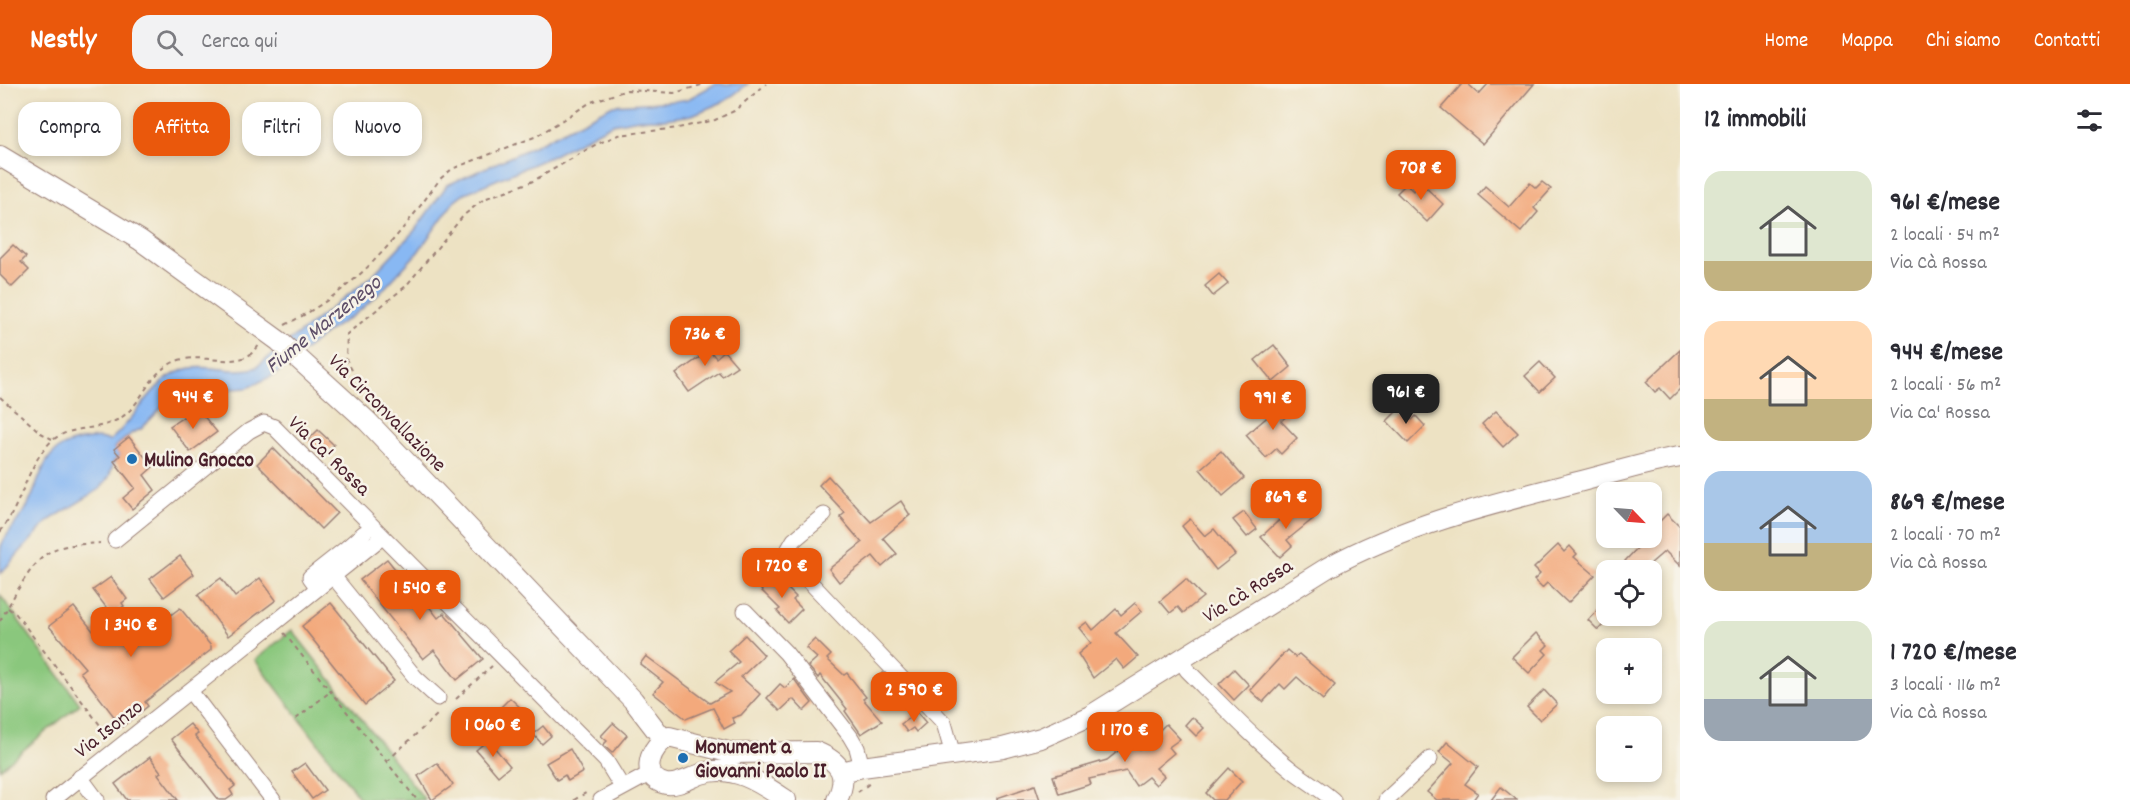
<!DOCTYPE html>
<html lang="it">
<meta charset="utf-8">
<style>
body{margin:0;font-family:Dekko,sans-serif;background:#f2f2f3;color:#2b2b33;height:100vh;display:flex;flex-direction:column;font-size:22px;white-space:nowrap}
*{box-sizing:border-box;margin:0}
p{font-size:20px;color:#7c7c81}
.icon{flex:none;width:33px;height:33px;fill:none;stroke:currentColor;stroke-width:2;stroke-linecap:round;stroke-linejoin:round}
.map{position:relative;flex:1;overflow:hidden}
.sheet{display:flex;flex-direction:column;background:#fff;width:450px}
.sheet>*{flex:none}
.top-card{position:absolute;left:18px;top:18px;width:570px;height:54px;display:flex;gap:12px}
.needle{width:39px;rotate:115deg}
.tools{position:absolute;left:1596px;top:398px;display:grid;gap:12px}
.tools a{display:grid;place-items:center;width:66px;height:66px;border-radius:12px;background:#fff;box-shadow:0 3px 9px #0003;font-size:30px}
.price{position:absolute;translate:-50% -51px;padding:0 14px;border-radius:12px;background:#ea580c;color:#fff;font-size:20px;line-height:39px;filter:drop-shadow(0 2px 3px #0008)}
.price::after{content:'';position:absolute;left:50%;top:36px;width:18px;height:14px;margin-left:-9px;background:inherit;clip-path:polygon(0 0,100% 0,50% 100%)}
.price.current{background:#222;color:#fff}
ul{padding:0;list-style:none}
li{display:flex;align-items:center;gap:18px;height:150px;padding:0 24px}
li span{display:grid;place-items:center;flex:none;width:168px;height:120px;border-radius:18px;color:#555}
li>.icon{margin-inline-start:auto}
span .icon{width:72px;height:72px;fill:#fffc;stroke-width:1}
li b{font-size:26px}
h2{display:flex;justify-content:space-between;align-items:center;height:72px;padding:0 24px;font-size:26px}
.chip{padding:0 21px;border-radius:18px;background:#fff;box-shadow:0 3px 9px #0003;font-size:21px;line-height:54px}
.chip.current{background:#ea580c;color:#fff}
header{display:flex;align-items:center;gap:36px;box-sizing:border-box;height:84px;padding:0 30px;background:#ea580c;color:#fff}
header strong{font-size:28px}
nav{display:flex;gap:33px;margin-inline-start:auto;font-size:21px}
.search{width:420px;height:54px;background:#f2f2f3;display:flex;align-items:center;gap:15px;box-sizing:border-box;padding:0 21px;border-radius:18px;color:#7c7c81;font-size:22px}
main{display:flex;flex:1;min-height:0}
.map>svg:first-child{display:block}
.green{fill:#8ac77d;stroke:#6a7354;stroke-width:1.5}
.water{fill:#88b8f3;stroke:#696c8f;stroke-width:1.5}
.building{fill:#f3a97c}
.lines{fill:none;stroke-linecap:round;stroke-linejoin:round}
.minor-casing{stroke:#9c8077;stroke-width:17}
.major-casing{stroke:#9c8077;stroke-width:22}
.path{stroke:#9c8077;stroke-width:2;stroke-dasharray:4.5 4.5;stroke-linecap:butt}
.minor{stroke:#fff;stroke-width:15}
.major{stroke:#fff;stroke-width:20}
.poi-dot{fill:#1f6fb2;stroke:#f7f3e8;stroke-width:2}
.labels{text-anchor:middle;stroke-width:5;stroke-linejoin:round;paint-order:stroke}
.street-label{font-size:21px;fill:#4a1f2b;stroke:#f7f3e8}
.poi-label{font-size:21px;font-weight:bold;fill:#4a1f2b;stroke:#f7f3e8;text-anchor:start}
.water-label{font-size:22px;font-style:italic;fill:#5d4d67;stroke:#f7f3e8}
</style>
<header>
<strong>Nestly</strong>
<div class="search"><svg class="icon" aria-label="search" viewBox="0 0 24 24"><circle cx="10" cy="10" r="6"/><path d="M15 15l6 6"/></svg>Cerca qui</div>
<nav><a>Home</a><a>Mappa</a><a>Chi siamo</a><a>Contatti</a></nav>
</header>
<main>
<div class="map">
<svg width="1680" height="716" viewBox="0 0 1680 716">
<rect width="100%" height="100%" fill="#f7f3e8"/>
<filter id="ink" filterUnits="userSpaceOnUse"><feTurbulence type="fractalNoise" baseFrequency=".0167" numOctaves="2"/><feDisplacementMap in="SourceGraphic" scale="12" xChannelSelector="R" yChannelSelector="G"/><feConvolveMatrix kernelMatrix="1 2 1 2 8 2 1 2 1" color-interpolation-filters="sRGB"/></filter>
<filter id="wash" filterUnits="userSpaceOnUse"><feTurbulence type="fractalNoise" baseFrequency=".008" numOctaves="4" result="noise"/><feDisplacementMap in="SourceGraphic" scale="24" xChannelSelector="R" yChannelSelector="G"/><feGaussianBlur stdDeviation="1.35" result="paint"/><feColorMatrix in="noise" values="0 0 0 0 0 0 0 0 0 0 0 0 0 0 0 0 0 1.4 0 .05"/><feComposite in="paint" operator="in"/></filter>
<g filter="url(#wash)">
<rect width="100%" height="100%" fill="#ede2c3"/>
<g class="green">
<path d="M0,511l80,109 -80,65z"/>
<path d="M292,546l133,170h-64l-106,-140z"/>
</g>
<path class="water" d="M715,0h33l-23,17 -33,14 -27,4h-26l-27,5 -62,33 -87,37 -8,6 -37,52 -39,42 -22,19 -30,19 -51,42 -29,14 -71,5 -35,36 -9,4 -18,15 6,8 -6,5 -5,16 -9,12 -52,32 -48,53c0,-8 0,-21 1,-28 6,-14 18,-26 26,-39 17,-32 12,-59 55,-67 9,-1 19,-4 27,1 28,-21 45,-67 82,-73 22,-3 42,6 64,0l116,-91 44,-47 32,-45 81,-36 85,-44 63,-4 12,-2z"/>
<g id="blocks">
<g class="building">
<path d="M1462,0h6l11,10 9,-10h46l-51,60 -42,-36z"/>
<path d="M1542,98l9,7 -17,19 4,4 -17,20 -43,-37 7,-9 24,21 21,-24 6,5z"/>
<path d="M1421,99l22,21 -16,18 -30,-29 9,-9 7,7z"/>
<path d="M13,161l13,12 -5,5 8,8 -17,17 -12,-12v-17z"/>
<path d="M1219,190l9,10 -15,12 -8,-10z"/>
<path d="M701,257l15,17 8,-7 13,15 -15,10 -3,-4 -30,20 -13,-18 24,-17 -8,-10z"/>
<path d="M1274,261l17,22 -18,15 -18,-22z"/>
<path d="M1680,266v39l-10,10 -10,-11 -5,4 -9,-10z"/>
<path d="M1540,278l15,16 -15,14 -15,-16z"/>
<path d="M1276,314l14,15 -9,8 16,17 -16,16 -5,-5 -10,9 -20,-23 25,-21 -6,-6z"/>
<path d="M197,324l20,24 -27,20 -20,-26z"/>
<path d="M1400,324l12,12 4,-4 9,10 -17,17 -21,-22z"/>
<path d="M1496,327l22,22 -15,14 -21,-23z"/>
<path d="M318,346l16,15 -11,11 -15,-16z"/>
<path d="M129,353l24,30 -9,8 11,15 -23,19 -9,-11 12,-10 -21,-27 6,-5 -6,-7z"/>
<path d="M273,364l64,65 -16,16 -64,-65z"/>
<path d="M1221,367l23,27 -21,18 -23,-27z"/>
<path d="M828,392l43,46 30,-21 9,14 -27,23 14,16 -15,13 -9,-11 -34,26 -10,-13 33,-26 -22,-26 5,-4 -26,-28z"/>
<path d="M1302,422l11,13 -26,21 5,6 -12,11 -19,-20 28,-26 4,3z"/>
<path d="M1244,428l13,17 -10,8 -14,-17z"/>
<path d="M1667,430l13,13v39l-15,-15 -22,19h-9l-9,-9 18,-19 -5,-5h14v-8z"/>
<path d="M1190,435l15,17 9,-7 21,26 -19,15 -34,-44z"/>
<path d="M1558,461l6,7 6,-6 7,8 -3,3 21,18 -27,28 -21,-20 -5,5 -8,-8 6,-6 -6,-6z"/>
<path d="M180,472l14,18 -30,23 -14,-18z"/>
<path d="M387,475l24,30 3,-2 24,31 6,-5 39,46 -26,21 -23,-30 -11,9 -63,-79z"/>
<path d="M775,492l21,21 -3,3 9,9 -14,14 -11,-12 3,-2 -19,-19z"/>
<path d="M111,493l16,22 -5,4 2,3 -12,9 -19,-25z"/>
<path d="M221,494l14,19 25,-19 16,22 -48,36 -30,-41z"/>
<path d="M1186,495l17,18 -20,16 -5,-6 -8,6 -10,-12z"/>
<path d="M1606,517v21l-8,8 -10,-10z"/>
<path d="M331,519l63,78 -29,24 -63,-79z"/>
<path d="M1135,519l7,8 -26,22 22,24 -14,12 -8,-10 -23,19 -15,-24 13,-11 -12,-15 8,-6 6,8 23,-21 5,6z"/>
<path d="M74,523l19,24 26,-17 18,26 43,-32 31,38v4l-66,52 3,4 -26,21 -42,-55 5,-4 -36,-42z"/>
<path d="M1536,549l12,12 -5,5 4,4 -18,19 -17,-16z"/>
<path d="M745,551l19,20 -23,22 19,17 -19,21 -9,3 3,5 -11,6 -11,-21 -27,11 -33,-26 10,-11 -23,-18 6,-8 64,47 20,-11 -15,-10 24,-20 -11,-11z"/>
<path d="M815,555l16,16 -4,4 17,16 3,-2 19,24 -3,2 19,22 -21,13 -16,-23 2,-2 -27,-34 -2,3 -10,-12 9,-8 -11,-10z"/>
<path d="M1287,566l8,7 4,-3 36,31 -12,15 -26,-23 -12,12 -5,-5 -17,18 -13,-12z"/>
<path d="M1234,585l15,16 -15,15 -15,-16z"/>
<path d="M883,589l15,15 -6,6 -15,-16z"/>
<path d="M794,595l18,24 -8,8 -11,-12 -13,12 -13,-13 13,-14 5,4z"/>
<path d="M1544,606l13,14 -17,16 -13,-13z"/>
<path d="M510,614l14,13 -18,18 -14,-13z"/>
<path d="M917,628l9,11 -10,9 -3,-4 -6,4 -6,-8z"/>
<path d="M1192,633l12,11 -8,8 -11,-11z"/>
<path d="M613,639l14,12 -15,18 -9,-8 4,-4 -6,-5z"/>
<path d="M190,640l8,10 -3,2 40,50 -5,4 3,5 -7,5h-7l-48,-61z"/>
<path d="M1166,640l14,15 -11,8 5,6 -18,15 8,8 -8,9 -8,-8 -12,9 -10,-15 -37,8 2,5 -32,10 -6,-18 54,-16 25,-20 8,9z"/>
<path d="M543,642l8,10 -9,8 -9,-10z"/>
<path d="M488,656l22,26 -12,10 -22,-26z"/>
<path d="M1447,658l31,25 -13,17 13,9 -5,7h-36l-10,-8 26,-29 -14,-11z"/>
<path d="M570,665l13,23 -15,9 -3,-6 -8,5 -11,-17z"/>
<path d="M150,673l11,15 -3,2 20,26h-51l-12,-16z"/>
<path d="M305,679l20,27 -13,9 -20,-27z"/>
<path d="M437,679l16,22 -21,15 -14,-24z"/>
<path d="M1229,684l13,13 -17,19h-12l-7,-7z"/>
<path d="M1035,701l5,15h-43v-2z"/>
<path d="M1501,703l16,13h-26z"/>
</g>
</g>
</g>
<g filter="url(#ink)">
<use href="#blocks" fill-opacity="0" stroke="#9c8077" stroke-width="1.5"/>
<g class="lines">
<defs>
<g id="minor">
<path d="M824,431l-30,25 -7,12 2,8 155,163 9,32"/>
<path d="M115,456l134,-109 15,-8 10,4 332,334 16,26"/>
<path d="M348,463l16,-14"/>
<path d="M333,492l82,101 23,21"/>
<path d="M318,504l-8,-11 38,-30 9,10"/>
<path d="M745,527l41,42 64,83 7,12 5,19"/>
<path d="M1181,576l6,10c34,34 67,69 105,100 13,10 27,18 41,30"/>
<path d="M190,607l83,109"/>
<path d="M80,693l17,23"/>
<path d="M53,716l329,-263"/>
<path d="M601,716l50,-27"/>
<path d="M1386,716l44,-41"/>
</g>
<g id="major">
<path d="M0,72l140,84 139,101 88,80 266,279 30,39"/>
<path d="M842,688l20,-5 141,-19 38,-10 49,-22 237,-148c78,-43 164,-64 251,-86 33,-8 68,-20 102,-25"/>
<path d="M786,716c-25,-17 -54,-37 -85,-26 -11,4 -24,12 -35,10 -28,-6 -16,-39 3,-47l63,16 84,-1c25,10 33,23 21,48"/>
</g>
</defs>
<use href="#minor" class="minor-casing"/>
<use href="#major" class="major-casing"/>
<g class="path">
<path d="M285,241c72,-36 109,-82 155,-146l12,-10 85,-33 54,-34 36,-12 47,3 31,-9"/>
<path d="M0,313l41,36 11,6"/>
<path d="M426,375v-4l-67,-72 -13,-24 1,-25 59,-48 58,-71 20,-16 49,-18 62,-36 23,-10 60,-7 37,-8 19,-9 32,-27"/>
<path d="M0,448c21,-26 25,-60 46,-85 19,-24 47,-14 71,-27 24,-12 29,-43 53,-56 28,-17 69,12 89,-19"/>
<path d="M8,524l8,6 93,123"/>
<path d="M0,537c12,-20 33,-66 58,-73 13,-4 29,-4 42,-5"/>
<path d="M284,549l133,167"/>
<path d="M456,615l36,-33"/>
<path d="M296,635l35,-28"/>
<path d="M387,677l50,-46"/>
<path d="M858,708l12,-9"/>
<path d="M574,716l15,-9"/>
</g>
<use href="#minor" class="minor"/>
<use href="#major" class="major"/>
</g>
</g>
<g class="poi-dot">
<circle cx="132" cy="375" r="6"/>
<circle cx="683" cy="674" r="6"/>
</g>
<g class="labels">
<g class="street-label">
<text transform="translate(388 328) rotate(45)" y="7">Via Circonvallazione</text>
<text transform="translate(330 371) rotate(44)" y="7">Via Ca' Rossa</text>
<text transform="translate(1247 506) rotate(-32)" y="7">Via Cà Rossa</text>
<text transform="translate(108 644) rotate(-38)" y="7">Via Isonzo</text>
</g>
<g class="poi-label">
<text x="144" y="382">Mulino Gnocco</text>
<text x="695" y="669">Monument a<tspan x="695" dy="24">Giovanni Paolo II</tspan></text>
</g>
<g class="water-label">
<text transform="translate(322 239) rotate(-39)" y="8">Fiume Marzenego</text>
</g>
</g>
</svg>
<div class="tools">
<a><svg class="needle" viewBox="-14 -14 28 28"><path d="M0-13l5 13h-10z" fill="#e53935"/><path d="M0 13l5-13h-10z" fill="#7c7c81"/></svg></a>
<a><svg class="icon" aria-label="locate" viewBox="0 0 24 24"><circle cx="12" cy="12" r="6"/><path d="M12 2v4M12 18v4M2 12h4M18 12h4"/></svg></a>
<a>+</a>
<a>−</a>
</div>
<b class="price" style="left:1421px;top:117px">708 €</b>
<b class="price" style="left:705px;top:283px">736 €</b>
<b class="price current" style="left:1406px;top:341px">961 €</b>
<b class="price" style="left:193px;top:346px">944 €</b>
<b class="price" style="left:1273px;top:347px">991 €</b>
<b class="price" style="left:1286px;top:446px">869 €</b>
<b class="price" style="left:782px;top:515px">1 720 €</b>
<b class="price" style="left:420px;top:537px">1 540 €</b>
<b class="price" style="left:131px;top:574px">1 340 €</b>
<b class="price" style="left:914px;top:639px">2 590 €</b>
<b class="price" style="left:493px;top:674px">1 060 €</b>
<b class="price" style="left:1125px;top:679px">1 170 €</b>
<div class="top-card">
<a class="chip">Compra</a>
<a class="chip current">Affitta</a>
<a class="chip">Filtri</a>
<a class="chip">Nuovo</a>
</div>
</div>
<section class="sheet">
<h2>12 immobili<svg class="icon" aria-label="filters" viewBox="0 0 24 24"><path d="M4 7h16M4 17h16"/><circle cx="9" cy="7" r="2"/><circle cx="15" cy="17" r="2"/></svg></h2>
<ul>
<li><span style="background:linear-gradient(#dfe7d0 75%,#c2b280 0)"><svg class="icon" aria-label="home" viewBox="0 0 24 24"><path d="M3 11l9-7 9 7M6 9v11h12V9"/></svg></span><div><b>961 €/mese</b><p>2 locali · 54 m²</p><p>Via Cà Rossa</p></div></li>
<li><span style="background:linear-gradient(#ffd9b3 65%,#c2b280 0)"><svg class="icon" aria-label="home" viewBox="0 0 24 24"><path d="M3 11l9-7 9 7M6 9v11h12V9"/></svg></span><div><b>944 €/mese</b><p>2 locali · 56 m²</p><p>Via Ca' Rossa</p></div></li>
<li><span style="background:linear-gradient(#a9c7e8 60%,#c2b280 0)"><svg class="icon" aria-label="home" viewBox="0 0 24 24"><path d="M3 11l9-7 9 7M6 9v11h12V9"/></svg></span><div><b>869 €/mese</b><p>2 locali · 70 m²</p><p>Via Cà Rossa</p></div></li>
<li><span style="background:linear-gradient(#dfe7d0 65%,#9aa5b1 0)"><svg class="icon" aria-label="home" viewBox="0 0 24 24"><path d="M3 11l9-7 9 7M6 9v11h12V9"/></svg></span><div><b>1 720 €/mese</b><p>3 locali · 116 m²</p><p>Via Cà Rossa</p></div></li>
</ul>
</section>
</main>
